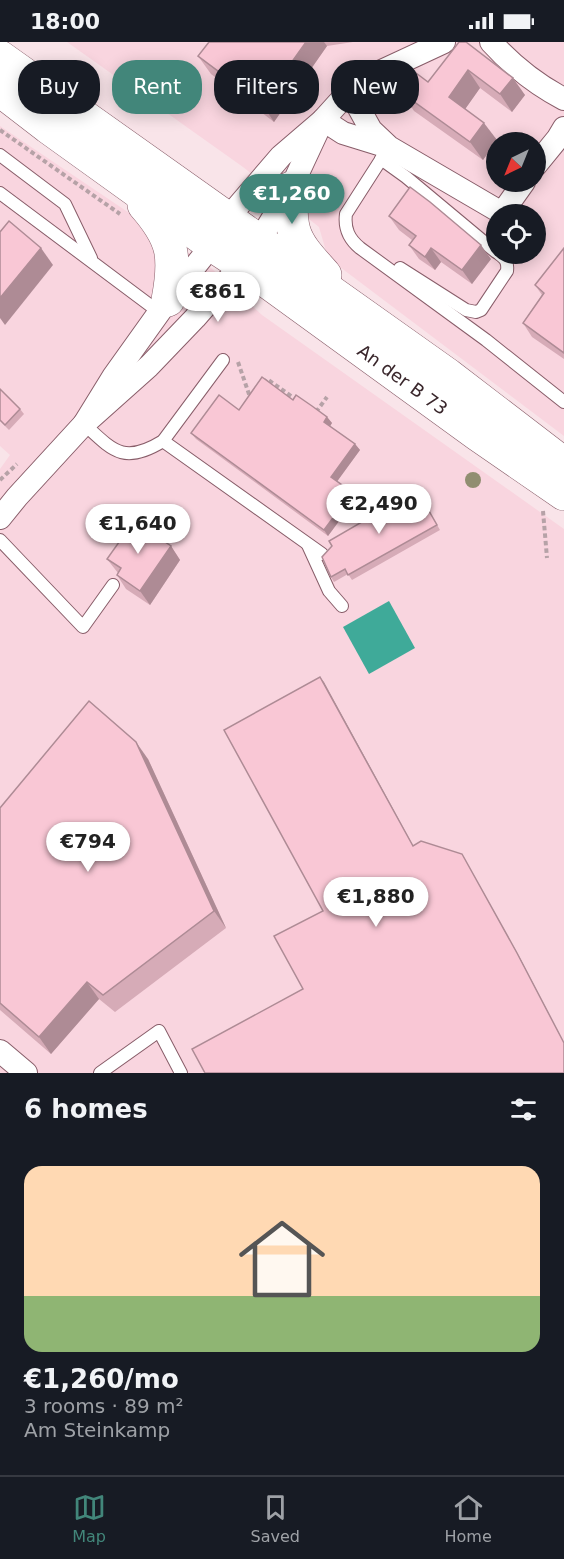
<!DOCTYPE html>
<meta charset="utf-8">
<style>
body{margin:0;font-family:"DejaVu Sans",sans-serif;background:#242831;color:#f1f3f6;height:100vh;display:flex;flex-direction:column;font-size:22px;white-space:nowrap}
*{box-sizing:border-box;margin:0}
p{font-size:20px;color:#9ea1a6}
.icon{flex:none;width:33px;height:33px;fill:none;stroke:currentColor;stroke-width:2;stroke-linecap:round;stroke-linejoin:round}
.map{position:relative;height:1031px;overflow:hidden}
.details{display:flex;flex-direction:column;background:#171b24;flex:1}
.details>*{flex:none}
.guide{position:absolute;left:18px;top:18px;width:528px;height:54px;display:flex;gap:12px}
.needle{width:39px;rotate:223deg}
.buttons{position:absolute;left:486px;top:90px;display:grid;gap:12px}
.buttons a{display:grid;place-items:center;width:60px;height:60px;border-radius:50%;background:#171b24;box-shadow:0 3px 15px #0003;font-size:30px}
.price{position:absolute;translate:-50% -51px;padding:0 14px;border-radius:21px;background:#fff;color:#222;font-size:20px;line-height:39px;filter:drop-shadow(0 2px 3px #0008)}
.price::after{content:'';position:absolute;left:50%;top:36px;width:18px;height:14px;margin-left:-9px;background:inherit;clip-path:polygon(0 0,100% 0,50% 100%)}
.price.active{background:#42867a;color:#fff}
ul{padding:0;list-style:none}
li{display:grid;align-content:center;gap:12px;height:318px;padding:0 24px}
li span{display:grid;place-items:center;height:186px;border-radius:18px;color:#555}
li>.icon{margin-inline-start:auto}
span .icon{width:108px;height:108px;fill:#fffc;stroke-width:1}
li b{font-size:26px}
h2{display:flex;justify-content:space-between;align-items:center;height:72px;padding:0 24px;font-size:26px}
.pill{padding:0 21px;border-radius:24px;background:#171b24;box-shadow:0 3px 15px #0003;font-size:21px;line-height:54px}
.pill.active{background:#42867a;color:#fff}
.status{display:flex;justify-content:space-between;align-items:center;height:42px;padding:0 30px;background:#171b24;direction:ltr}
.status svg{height:16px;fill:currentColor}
.dock{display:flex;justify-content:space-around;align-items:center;height:84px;border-top:2px solid #363941;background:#171b24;font-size:16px;color:#9ea1a6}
.dock a{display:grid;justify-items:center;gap:3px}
.dock .active{color:#42867a}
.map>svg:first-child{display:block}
.built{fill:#f9d5df;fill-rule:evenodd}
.water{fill:#3faa99}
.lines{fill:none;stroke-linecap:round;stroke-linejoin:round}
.service-casing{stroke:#885d69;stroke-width:14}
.minor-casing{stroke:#885d69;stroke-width:24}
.primary-casing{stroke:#885d69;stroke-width:34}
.path{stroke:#b6a2a7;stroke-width:4;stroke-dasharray:4.5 3;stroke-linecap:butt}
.service{stroke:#fff;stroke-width:12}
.minor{stroke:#fff;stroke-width:22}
.primary{stroke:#fff;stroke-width:33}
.tree{fill:#918e71}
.wall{fill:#d6abb7}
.shaded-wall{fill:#ae8b95}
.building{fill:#f9c7d5;stroke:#ae8b95;stroke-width:1.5}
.labels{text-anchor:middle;stroke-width:6;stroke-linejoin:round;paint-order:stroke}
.street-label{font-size:18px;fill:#3a272c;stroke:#fff}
</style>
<div class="status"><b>18:00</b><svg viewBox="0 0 49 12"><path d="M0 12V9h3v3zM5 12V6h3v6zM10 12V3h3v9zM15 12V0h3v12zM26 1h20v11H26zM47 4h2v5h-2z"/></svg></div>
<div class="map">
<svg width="564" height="1031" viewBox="0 0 564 1031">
<rect width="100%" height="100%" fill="#f9e4e9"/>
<g class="built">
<path d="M67,0h497v394l-236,-178 -9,-31 -76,-60zM496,100h40v40h-40zM496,172h40v40h-40z"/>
<path d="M0,84l211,142 51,47 302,214v544h-564v-604l10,-14 -10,-9z"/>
</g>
<path class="water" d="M389,559l26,47 -46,26 -26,-47z"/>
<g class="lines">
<defs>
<g id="service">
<path d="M389,105l-43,67c-2,15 3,25 14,34l126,92 78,62"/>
<path d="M0,113l65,49 26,54"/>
<path d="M381,117l25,18 90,75"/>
<path d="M0,151l159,119"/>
<path d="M400,226l66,42 10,2 5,-2 26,-39c1,-9 -1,-12 -8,-17"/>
<path d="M84,382c29,27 40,41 79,17l60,-81"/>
<path d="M163,399l159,113"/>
<path d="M0,498l83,87 30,-42"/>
<path d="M308,503l21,46 13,15"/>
<path d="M100,1031l59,-42 22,42"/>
</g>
<g id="minor">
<path d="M491,0c20,22 46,43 73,57"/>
<path d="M350,50l21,38 18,17 113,66 22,-31"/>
<path d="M323,78l20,13 42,13"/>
<path d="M536,123l22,-27 6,-10"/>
<path d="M84,382l29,-47 55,-77 44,-55 15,-26 54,-63 42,-36 19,-21 17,-15 12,-8 73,-34"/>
<path d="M0,476l17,-21 67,-73 65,-58 46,-48 47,-54 17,-23 32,-53 28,-60"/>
<path d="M0,1009l26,22"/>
</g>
<g id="primary">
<path d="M0,15l448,318 116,89"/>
<path id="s1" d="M0,48l48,37 164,118 53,35 212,154 87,60"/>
<path d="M291,146c0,14 -1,30 3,43 5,17 20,31 31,44"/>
<path d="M144,163c30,34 32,52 24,95"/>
</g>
</defs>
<use href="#service" class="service-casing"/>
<use href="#minor" class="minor-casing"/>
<use href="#primary" class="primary-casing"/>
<g class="path">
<path d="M0,88l120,84"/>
<path d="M237,256l7,5h7"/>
<path d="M238,320l13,38"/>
<path d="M264,341l3,-4 31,22"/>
<path d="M316,370l11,-15"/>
<path d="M0,438l17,-16"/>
<path d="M543,469l4,47"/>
</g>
<use href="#service" class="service"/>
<use href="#minor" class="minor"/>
<use href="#primary" class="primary"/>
</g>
<circle class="tree" cx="473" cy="438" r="8"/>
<g class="wall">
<path d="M209,0h144l-26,4 -53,76 -63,-48 -13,-18z"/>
<path d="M459,0l66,53 -13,17 -32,-24 -15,21 32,31 -14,20 -69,-49 -12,-18 26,-11z"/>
<path d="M389,174l102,43 -19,25 -31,-22 -6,8 -16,-11 -10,-14 3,-5 -13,-10z"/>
<path d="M564,206v111l-32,-22 -9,-14 19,-28 -7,-10z"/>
<path d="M0,347l20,20 4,5 -15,16 -9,-9z"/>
<path d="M293,358l34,17 5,6 -2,3 25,18 5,6 -23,31 19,17 -28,38 -132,-97 -5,-6 48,-23z"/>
<path d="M417,448l23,40 -88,50 -4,-6 -14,8 -3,-5z"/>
<path d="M171,504l9,14 -30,45 -24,-16 -9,-14 1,-2 -11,-14z"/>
<path d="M148,717l78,169 -111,84 -16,-13 -48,55 -51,-44v-202z"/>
</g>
<g class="shaded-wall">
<path d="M306,0h18l3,4 -53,76 -12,-18z"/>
<path d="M468,28l12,18 -19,27 -12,-18z"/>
<path d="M513,36l12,17 -13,17 -12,-18z"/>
<path d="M484,81l13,17 -14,20 -13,-18z"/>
<path d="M481,203l10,14 -19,25 -10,-14z"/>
<path d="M41,206l12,17 -48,60 -5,-7v-20z"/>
<path d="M431,206l10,14 -6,8 -10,-13z"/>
<path d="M327,375l5,6 -3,5 -5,-6z"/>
<path d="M355,402l5,6 -24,33 -5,-6z"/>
<path d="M352,450l4,6 -28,38 -4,-6z"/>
<path d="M171,504l9,14 -30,45 -10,-14z"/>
<path d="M320,635l4,5 92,169 -3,-5z"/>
<path d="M136,700l12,17 78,169 -12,-17z"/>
<path d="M462,812l58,104 44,85 -8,-14z"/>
<path d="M87,940l12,17 -48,55 -12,-17z"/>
</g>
<g class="building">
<path d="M209,0h97l-44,62 -64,-48z"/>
<path d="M459,0h7l47,36 -13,16 -32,-24 -19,27 35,26 -14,19 -68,-49 14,-20 12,9z"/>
<path d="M410,145l20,15 51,43 -19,25 -31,-22 -6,9 -16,-12 7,-9 -27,-20z"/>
<path d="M9,179l32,27 -41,50v-66z"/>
<path d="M564,206v105l-41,-30 21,-30 -9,-8z"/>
<path d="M262,335l31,23 3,-5 16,11 15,11 -3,5 31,22 -24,33 21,15 -28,38 -133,-97 28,-38 20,15z"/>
<path d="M0,347l20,20 -15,16 -5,-5z"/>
<path d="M417,448l20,35 -89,50 -3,-6 -14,8 -9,-20 10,-11 -3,-5z"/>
<path d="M134,479l37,25 -31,45 -23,-16 4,-7 -14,-9z"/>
<path d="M320,635l93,169 8,-5 41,13 55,99 47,90v30h-359l-13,-24 111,-60 -29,-53 49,-25 -99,-181z"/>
<path d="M89,659l47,41 78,169 -111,84 -16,-13 -48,55 -39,-34v-195z"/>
</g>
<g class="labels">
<g class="street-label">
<text dy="6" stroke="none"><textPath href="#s1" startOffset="496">An der B 73</textPath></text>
</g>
</g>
</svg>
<div class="buttons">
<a><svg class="needle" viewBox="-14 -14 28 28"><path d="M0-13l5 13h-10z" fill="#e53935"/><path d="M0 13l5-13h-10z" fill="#9ea1a6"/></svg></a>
<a><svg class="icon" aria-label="locate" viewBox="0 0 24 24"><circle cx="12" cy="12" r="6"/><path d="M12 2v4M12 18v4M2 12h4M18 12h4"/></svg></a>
</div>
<b class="price active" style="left:292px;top:183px">€1,260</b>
<b class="price" style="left:218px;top:281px">€861</b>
<b class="price" style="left:379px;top:493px">€2,490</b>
<b class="price" style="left:138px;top:513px">€1,640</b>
<b class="price" style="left:88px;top:831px">€794</b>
<b class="price" style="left:376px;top:886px">€1,880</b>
<div class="guide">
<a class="pill">Buy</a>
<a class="pill active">Rent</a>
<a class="pill">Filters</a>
<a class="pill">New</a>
</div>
</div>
<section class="details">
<h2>6 homes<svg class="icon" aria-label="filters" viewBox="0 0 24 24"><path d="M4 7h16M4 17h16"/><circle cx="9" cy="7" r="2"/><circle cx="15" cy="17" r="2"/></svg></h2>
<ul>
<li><span style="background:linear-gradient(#ffd9b3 70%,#8fb573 0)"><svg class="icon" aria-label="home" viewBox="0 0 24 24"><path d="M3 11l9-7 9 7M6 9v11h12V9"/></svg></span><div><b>€1,260/mo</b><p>3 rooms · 89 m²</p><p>Am Steinkamp</p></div></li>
</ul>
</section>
<nav class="dock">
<a class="active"><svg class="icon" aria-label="map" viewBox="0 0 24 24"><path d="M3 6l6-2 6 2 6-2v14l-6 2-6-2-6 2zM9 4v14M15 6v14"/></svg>Map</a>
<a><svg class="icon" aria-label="saved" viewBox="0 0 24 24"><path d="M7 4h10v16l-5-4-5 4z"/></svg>Saved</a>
<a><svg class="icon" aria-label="home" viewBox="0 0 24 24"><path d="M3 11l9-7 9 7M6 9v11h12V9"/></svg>Home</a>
</nav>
